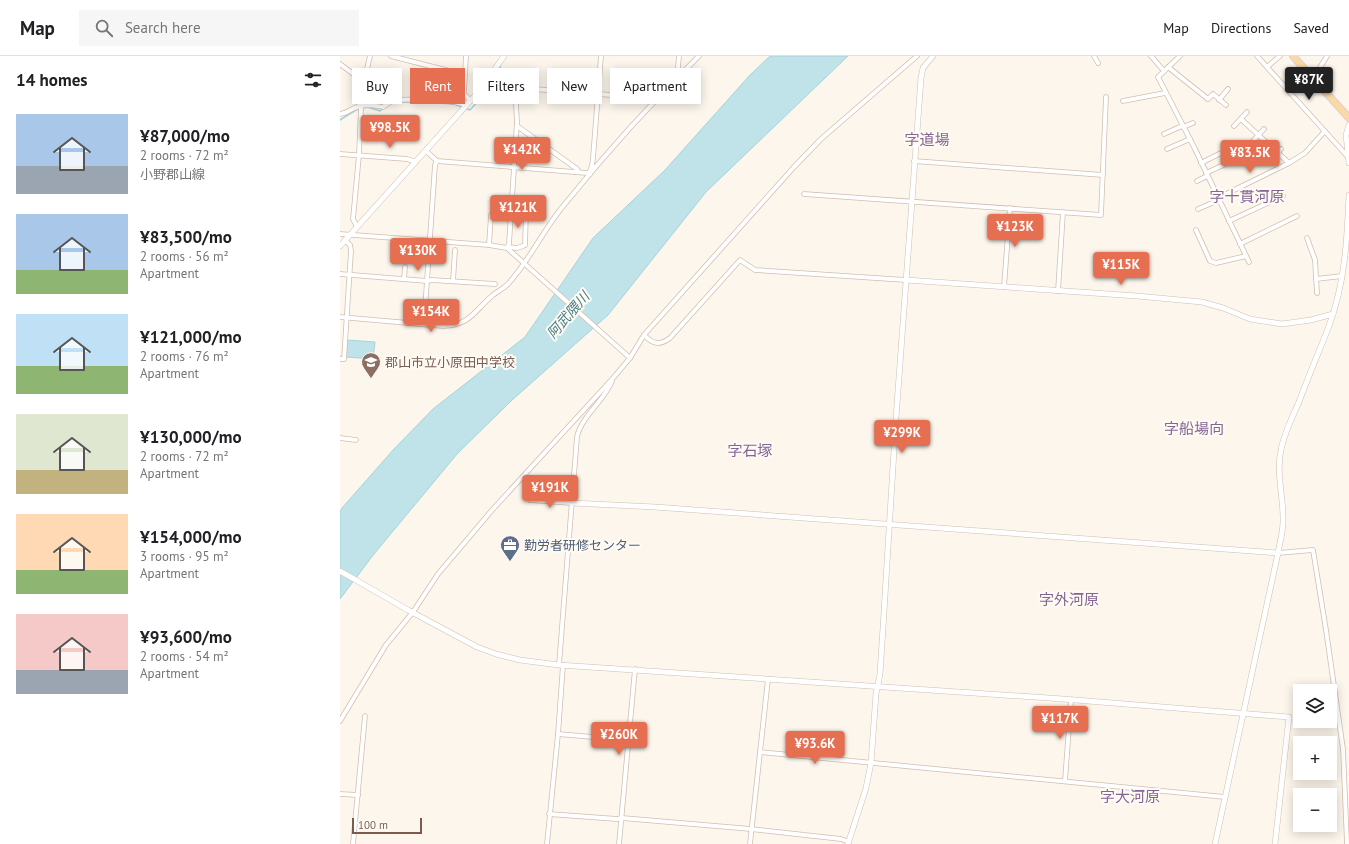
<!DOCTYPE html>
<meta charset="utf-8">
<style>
body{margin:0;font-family:"PT Sans","Noto Sans JP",sans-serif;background:#f6f6f6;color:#202124;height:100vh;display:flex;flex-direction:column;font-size:15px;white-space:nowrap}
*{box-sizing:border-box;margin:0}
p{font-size:13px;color:#757577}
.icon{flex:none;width:22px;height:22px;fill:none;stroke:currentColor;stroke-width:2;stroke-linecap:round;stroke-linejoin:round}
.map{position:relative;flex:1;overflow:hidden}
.side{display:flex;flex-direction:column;background:#fff;width:340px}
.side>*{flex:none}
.banner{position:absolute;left:12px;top:12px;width:380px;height:36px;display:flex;gap:8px}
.tools{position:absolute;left:953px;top:628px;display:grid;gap:8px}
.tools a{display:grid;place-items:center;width:44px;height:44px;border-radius:0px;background:#fff;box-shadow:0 2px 10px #0003;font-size:20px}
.scale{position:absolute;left:12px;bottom:10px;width:70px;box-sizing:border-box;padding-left:4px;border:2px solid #7a5c4d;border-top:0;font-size:11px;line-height:14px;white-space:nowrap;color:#7a5c4d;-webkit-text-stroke:3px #fffaf3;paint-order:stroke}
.price{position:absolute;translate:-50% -34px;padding:0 9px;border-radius:4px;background:#e76f51;color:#fff;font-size:13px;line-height:26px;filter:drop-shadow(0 1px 2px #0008)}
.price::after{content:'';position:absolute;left:50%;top:24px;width:12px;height:9px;margin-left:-6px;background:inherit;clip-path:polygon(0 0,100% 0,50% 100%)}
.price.current{background:#222;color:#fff}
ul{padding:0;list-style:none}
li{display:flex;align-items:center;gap:12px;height:100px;padding:0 16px}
li span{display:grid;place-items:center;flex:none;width:112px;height:80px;border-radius:0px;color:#555}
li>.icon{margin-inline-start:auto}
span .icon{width:48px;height:48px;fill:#fffc;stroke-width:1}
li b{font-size:17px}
h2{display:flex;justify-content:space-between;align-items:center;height:48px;padding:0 16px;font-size:17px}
.tag{padding:0 14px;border-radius:0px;background:#fff;box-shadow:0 2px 10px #0003;font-size:14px;line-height:36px}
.tag.current{background:#e76f51;color:#fff}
header{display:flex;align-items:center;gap:24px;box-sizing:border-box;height:56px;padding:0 20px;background:#fff;border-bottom:1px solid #e0e0e0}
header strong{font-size:19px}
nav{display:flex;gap:22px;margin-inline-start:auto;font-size:14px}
.search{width:280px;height:36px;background:#f6f6f6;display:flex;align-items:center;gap:10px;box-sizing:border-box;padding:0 14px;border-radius:0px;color:#757577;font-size:15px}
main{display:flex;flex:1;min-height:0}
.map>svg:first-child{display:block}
.water{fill:#bfe3e8;stroke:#a5d3da}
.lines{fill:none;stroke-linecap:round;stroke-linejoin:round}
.stream{stroke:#a5d3da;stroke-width:1.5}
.minor-casing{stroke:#d1beb0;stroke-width:5.5}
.tertiary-casing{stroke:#d1beb0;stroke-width:6}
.primary-casing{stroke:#dad1cd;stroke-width:8}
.minor{stroke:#fff;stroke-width:4}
.tertiary{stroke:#fff;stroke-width:5}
.primary{stroke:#fbd9a5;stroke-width:6}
.labels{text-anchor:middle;stroke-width:4;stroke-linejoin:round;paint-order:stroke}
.education-label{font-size:13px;fill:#785e54;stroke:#fffaf3;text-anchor:start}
.service-label{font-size:13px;fill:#4e5e75;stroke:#fffaf3;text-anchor:start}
.water-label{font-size:14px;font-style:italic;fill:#437c86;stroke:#fffaf3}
.quarter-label{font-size:15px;fill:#846695;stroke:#fffaf3}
</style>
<header>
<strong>Map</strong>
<div class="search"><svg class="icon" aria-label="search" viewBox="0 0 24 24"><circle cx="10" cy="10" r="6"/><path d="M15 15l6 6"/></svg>Search here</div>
<nav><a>Map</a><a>Directions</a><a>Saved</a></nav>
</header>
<main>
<section class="side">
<h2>14 homes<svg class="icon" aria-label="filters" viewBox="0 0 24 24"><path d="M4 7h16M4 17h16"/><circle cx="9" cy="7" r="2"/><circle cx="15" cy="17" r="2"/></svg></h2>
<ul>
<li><span style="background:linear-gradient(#a9c7e8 65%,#9aa5b1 0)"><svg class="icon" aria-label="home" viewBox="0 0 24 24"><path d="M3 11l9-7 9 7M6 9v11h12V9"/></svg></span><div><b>¥87,000/mo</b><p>2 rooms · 72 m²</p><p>小野郡山線</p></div></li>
<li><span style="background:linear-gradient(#a9c7e8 70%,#8fb573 0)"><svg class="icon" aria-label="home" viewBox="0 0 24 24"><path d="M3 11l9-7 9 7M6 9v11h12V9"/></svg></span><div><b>¥83,500/mo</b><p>2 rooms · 56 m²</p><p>Apartment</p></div></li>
<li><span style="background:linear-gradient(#bfe0f5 65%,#8fb573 0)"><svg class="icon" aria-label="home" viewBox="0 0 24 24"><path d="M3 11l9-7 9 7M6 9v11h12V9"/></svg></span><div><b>¥121,000/mo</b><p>2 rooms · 76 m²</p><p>Apartment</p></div></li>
<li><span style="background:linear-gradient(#dfe7d0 70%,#c2b280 0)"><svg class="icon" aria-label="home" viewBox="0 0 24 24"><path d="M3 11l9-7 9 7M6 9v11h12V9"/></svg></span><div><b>¥130,000/mo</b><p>2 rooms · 72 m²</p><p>Apartment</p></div></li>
<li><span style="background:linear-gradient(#ffd9b3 70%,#8fb573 0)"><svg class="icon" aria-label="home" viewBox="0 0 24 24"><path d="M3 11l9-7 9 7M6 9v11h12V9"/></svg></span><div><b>¥154,000/mo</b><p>3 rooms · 95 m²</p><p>Apartment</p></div></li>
<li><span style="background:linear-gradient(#f6c9c9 70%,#9aa5b1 0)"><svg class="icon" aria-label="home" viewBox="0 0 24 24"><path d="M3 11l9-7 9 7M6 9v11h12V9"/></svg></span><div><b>¥93,600/mo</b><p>2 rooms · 54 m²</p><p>Apartment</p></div></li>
</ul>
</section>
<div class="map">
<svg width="1009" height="788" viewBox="0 0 1009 788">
<rect width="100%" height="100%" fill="#fdf6ec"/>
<g class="water">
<path d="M430,0h78l-142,136 -98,123 -97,86 -54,53 -83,100 -34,45v-88l2,-3 52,-59 39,-40 92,-72 68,-99 72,-68 85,-95z"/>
<path d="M7,284l28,2 -2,17 -27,-2z"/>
</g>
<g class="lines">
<g class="stream">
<path d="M52,46h35l27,2 8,3"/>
<path d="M125,52l5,2 9,-10 23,-6 -2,-29"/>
<path d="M0,64l19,-12 9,-1 12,4 3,-3"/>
</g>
<defs>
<g id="minor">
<path d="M51,0l74,19"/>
<path d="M126,0l-2,36v2l6,6"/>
<path d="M339,0l-1,11 2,8"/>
<path d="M754,0l4,7"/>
<path d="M811,0l13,15"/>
<path d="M840,0l-22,21 37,72 54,113"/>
<path d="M917,0l91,101"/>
<path d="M0,8l23,17"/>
<path d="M828,11l40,32 5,-5 13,11"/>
<path d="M927,11l13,-11"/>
<path d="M973,23l14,-23"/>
<path d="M137,38l6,2 38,-8 129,10 9,-3"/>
<path d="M879,44l9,-11"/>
<path d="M783,45l42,-8"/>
<path d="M0,58c8,-1 13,-7 21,-8 7,-2 15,0 22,1l10,-7 36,-1 25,3 12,3"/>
<path d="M901,63l48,44"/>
<path d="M177,70l60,43 2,3"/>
<path d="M894,70l13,-14"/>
<path d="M843,71l10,-4"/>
<path d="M824,78l18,-8"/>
<path d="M912,86l12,-13"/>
<path d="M827,93l23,-10"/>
<path d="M86,95l11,10 150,12 3,1"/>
<path d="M0,98l67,5 9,3"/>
<path d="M934,101l7,-8"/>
<path d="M574,105l189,14"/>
<path d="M861,107l20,-10"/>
<path d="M249,117l3,-7 1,-8 8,-102"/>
<path d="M866,117l37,-17"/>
<path d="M857,125l10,-5"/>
<path d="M464,138l297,21 5,-118"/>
<path d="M878,142l71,-35 16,-10 20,-22"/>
<path d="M858,153l21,-9"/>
<path d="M889,165l54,-25"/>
<path d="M17,171l-4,-8 6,-64 2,-47 -2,-5 11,-47"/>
<path d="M856,174l14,31 6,2 30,-7"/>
<path d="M0,178l149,11 18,3 123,110"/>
<path d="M967,182l8,22 2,33"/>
<path d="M900,188l57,-28"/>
<path d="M149,189l2,-30"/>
<path d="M168,191l9,1 6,-2 2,-1 1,-32 -2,-3 -13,-1"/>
<path d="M167,192l2,-4 8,-122 -2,-33"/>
<path d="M0,218l87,7 5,-1 63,4"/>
<path d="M64,223l1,-12"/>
<path d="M976,223l26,-3"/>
<path d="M113,225l2,-31"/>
<path d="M664,231l6,-79"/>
<path d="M718,235l5,-79"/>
<path d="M0,261l103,9c28,-1 31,-15 50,-31 5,-4 10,-6 15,-11 22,-24 35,-54 56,-79 42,-52 87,-102 135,-149"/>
<path d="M84,268l11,-159 2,-4"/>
<path d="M304,279c9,9 15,11 26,3l70,-78 15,10 151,10"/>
<path d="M0,303h4l7,-108 -1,-6 -5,-5"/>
<path d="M0,382l16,2"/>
<path d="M190,444l42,3"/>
<path d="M938,497l35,-3 13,80 17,119 4,95"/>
<path d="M219,609l18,-228c4,-20 27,-36 35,-56"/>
<path d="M0,665l46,-76 27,-33 25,-38 55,-65 121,-132 16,-19 14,-23 150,-168 27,-28 96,-83"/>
<path d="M218,678l70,6"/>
<path d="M420,696l465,45"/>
<path d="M725,725l6,-81"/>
<path d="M0,738l18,1"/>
<path d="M209,758l68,5 5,-1 129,11 90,10 8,3"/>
<path d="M13,788l12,-128"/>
<path d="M207,788l11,-110 5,-69"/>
<path d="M279,788l16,-175"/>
<path d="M410,788l18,-165"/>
</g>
<g id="tertiary">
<path d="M1009,69l-3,10 3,28"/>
<path d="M0,190l114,-127 26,-29 24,-34"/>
<path d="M566,224l231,16 65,6 21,6 27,11 32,5 29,-4 22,-6"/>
<path d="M232,447l83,4 623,46"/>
<path d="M0,515l68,39 69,37 19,7 24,6 39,5 504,34 226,18 -14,127"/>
<path d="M508,788l18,-56 5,-25 5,-69 4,-20 3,-46 13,-210 25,-340 2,-10 10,-12"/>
<path d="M875,788l63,-291c2,-12 6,-24 5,-36 0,-22 -7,-45 -2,-67 3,-17 11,-32 18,-48 9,-25 20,-50 30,-76 16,-44 18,-84 20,-131"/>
</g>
<path id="primary" d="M953,0l56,62"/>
</defs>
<use href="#minor" class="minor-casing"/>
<use href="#tertiary" class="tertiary-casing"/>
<use href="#primary" class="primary-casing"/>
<use href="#minor" class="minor"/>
<use href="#tertiary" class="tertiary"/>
<use href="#primary" class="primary"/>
</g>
<defs>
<symbol id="school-pin" viewBox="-11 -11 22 30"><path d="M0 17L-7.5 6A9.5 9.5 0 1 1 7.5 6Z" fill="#8d6e63" stroke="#fffaf3"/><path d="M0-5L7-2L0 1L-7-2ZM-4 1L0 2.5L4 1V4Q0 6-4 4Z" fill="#fff"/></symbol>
<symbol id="office-pin" viewBox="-11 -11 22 30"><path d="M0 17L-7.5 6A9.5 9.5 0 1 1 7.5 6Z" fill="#5c6f8a" stroke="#fffaf3"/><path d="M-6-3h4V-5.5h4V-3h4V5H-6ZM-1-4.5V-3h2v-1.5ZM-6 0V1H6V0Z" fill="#fff"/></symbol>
</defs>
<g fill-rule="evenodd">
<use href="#school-pin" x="20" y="295" width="22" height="30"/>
<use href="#office-pin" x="159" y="478" width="22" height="30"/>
</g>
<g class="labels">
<g class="education-label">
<text x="45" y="311">郡山市立小原田中学校</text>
</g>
<g class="service-label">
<text x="184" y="494">勤労者研修センター</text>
</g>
<g class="water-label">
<text transform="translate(228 259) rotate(-49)" y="5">阿武隈川</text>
</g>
<g class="quarter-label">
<text x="587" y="89">字道場</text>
<text x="907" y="146">字十貫河原</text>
<text x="854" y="378">字船場向</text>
<text x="410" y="400">字石塚</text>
<text x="729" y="549">字外河原</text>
<text x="790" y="746">字大河原</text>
</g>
</g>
</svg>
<div class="tools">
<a><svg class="icon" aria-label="layers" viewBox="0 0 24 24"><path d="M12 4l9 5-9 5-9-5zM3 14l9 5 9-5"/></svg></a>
<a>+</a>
<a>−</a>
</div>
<div class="scale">100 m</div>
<b class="price current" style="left:969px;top:45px">¥87K</b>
<b class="price" style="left:50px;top:93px">¥98.5K</b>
<b class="price" style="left:182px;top:115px">¥142K</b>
<b class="price" style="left:910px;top:118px">¥83.5K</b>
<b class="price" style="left:178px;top:173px">¥121K</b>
<b class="price" style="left:675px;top:192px">¥123K</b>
<b class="price" style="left:78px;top:216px">¥130K</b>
<b class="price" style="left:781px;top:230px">¥115K</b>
<b class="price" style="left:91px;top:277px">¥154K</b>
<b class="price" style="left:562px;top:398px">¥299K</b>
<b class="price" style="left:210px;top:453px">¥191K</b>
<b class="price" style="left:720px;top:684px">¥117K</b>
<b class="price" style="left:279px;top:700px">¥260K</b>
<b class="price" style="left:475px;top:709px">¥93.6K</b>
<div class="banner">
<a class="tag">Buy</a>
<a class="tag current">Rent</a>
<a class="tag">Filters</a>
<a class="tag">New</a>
<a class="tag">Apartment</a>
</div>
</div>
</main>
